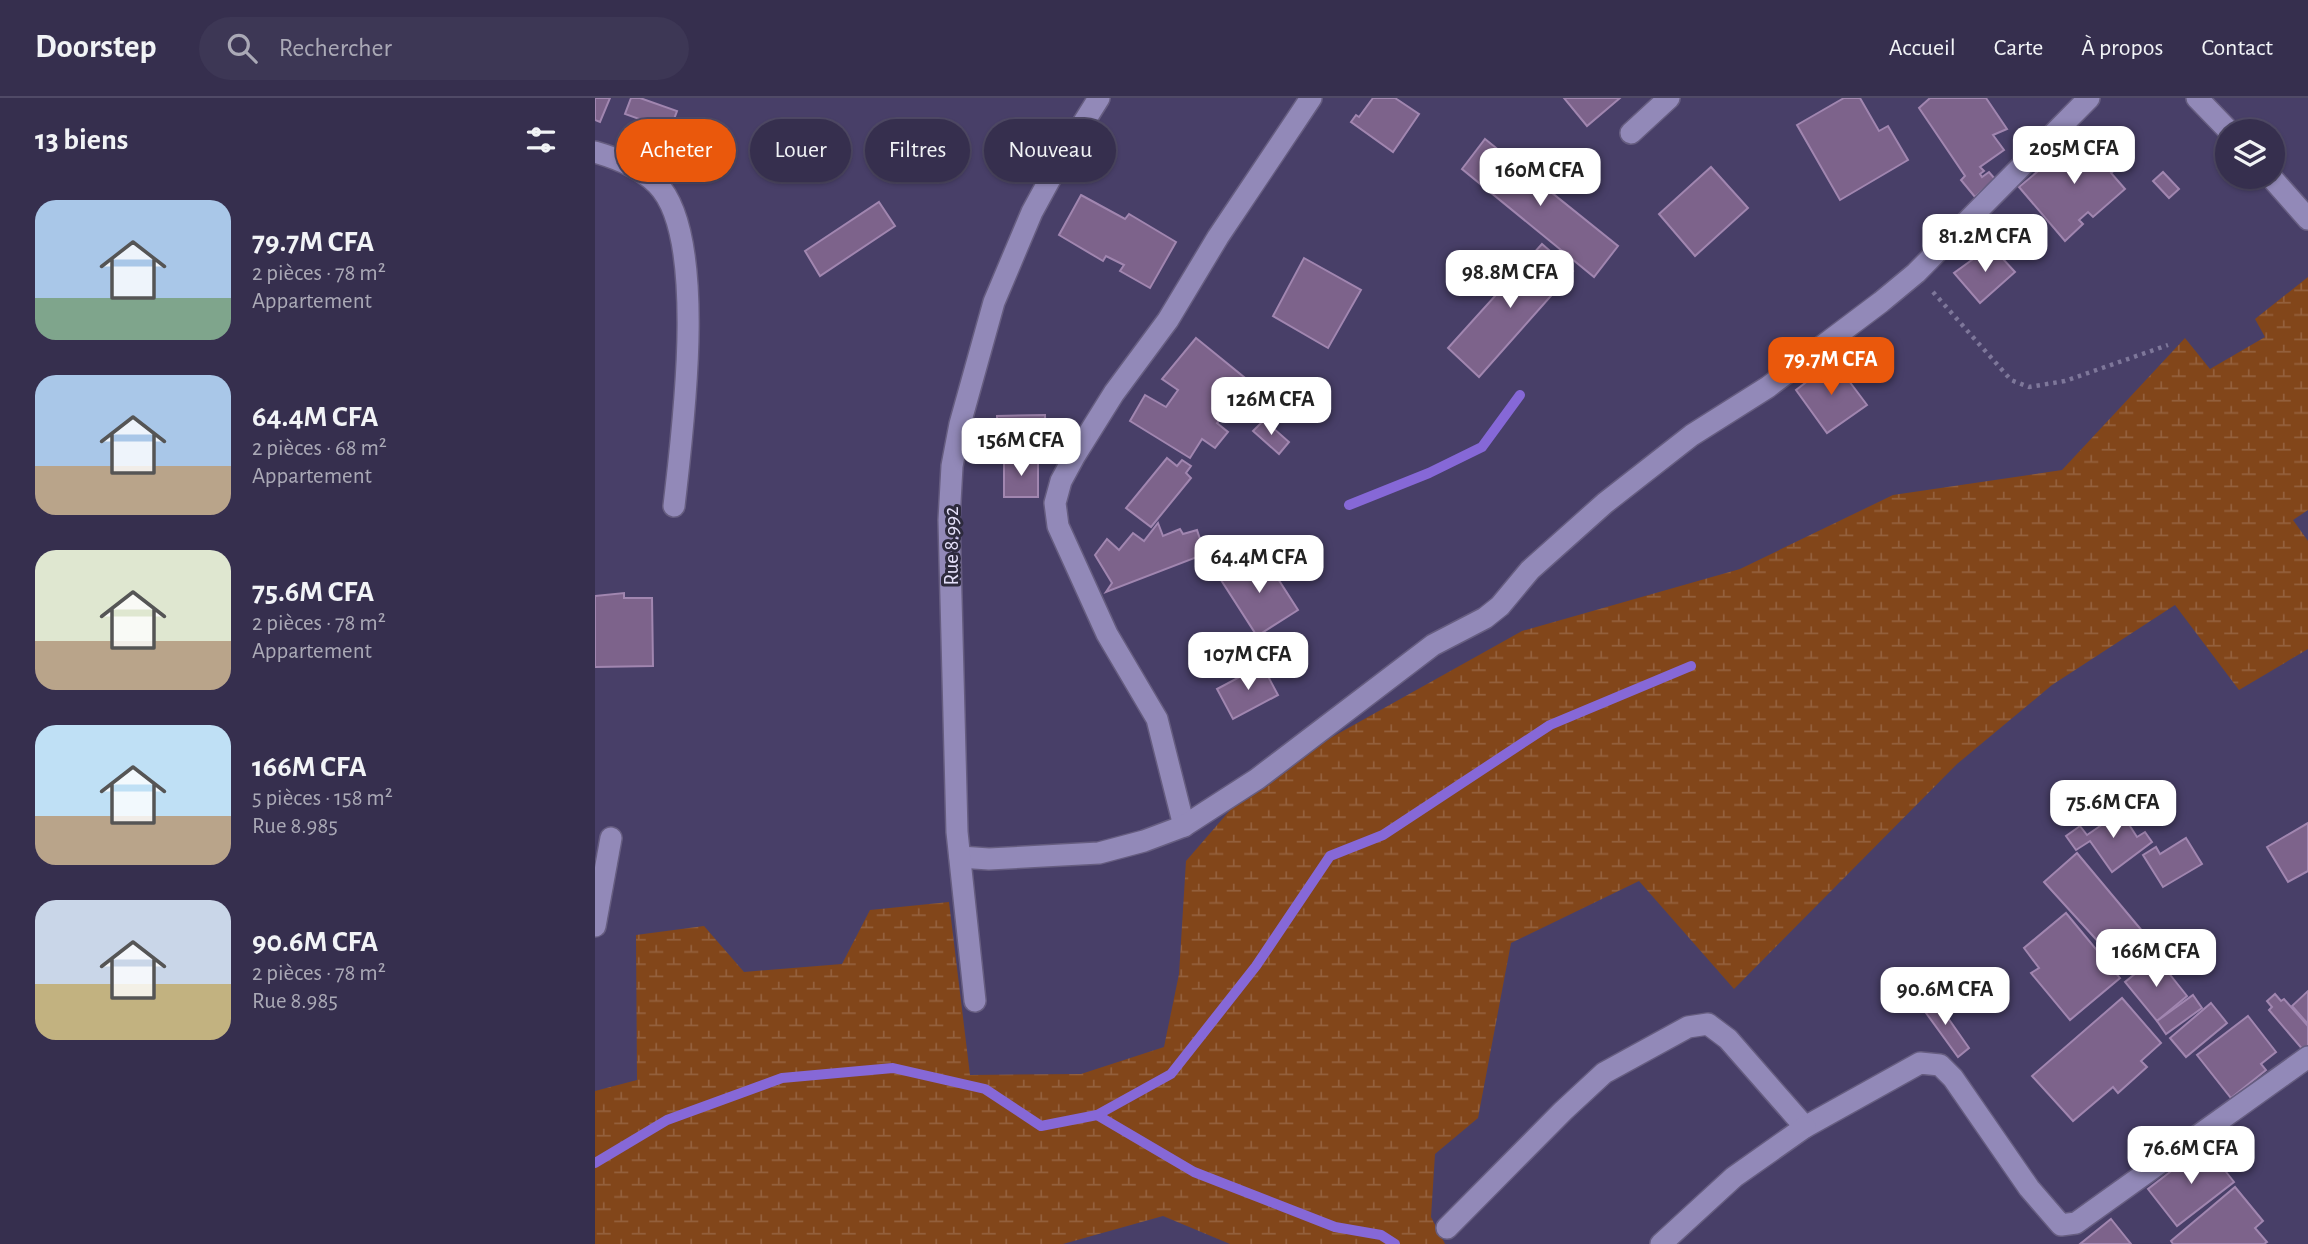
<!DOCTYPE html>
<html lang="fr">
<meta charset="utf-8">
<style>
body{margin:0;font-family:"Alegreya Sans",sans-serif;background:#3d3755;color:#f1f3f6;height:100vh;display:flex;flex-direction:column;font-size:26px;white-space:nowrap}
*{box-sizing:border-box;margin:0}
p{font-size:23px;color:#aaa9b6}
.icon{flex:none;width:38px;height:38px;fill:none;stroke:currentColor;stroke-width:2;stroke-linecap:round;stroke-linejoin:round}
.map{position:relative;flex:1;overflow:hidden}
.drawer{display:flex;flex-direction:column;background:#362f4e;width:595px}
.drawer>*{flex:none}
.banner{position:absolute;left:21px;top:21px;width:665px;height:63px;display:flex;gap:14px}
.tools{position:absolute;left:1620px;top:21px;display:grid;gap:14px}
.tools a{display:grid;place-items:center;width:70px;height:70px;border-radius:50%;background:#362f4e;box-shadow:0 2px 5px #0004,0 0 0 2px #504a66;font-size:35px}
.price{position:absolute;translate:-50% -60px;padding:0 16px;border-radius:14px;background:#fff;color:#222;font-size:23px;line-height:46px;filter:drop-shadow(0 2px 4px #0008)}
.price::after{content:'';position:absolute;left:50%;top:42px;width:21px;height:16px;margin-left:-10px;background:inherit;clip-path:polygon(0 0,100% 0,50% 100%)}
.price.on{background:#ea580c;color:#fff}
ul{padding:0;list-style:none}
li{display:flex;align-items:center;gap:21px;height:175px;padding:0 35px}
li span{display:grid;place-items:center;flex:none;width:196px;height:140px;border-radius:21px;color:#555}
li>.icon{margin-inline-start:auto}
span .icon{width:84px;height:84px;fill:#fffc;stroke-width:1}
li b{font-size:30px}
h2{display:flex;justify-content:space-between;align-items:center;height:84px;padding:0 35px;font-size:30px}
.tag{padding:0 24px;border-radius:32px;background:#362f4e;box-shadow:0 2px 5px #0004,0 0 0 2px #504a66;font-size:24px;line-height:63px}
.tag.on{background:#ea580c;color:#fff}
header{display:flex;align-items:center;gap:42px;box-sizing:border-box;height:98px;padding:0 35px;background:#362f4e;border-bottom:2px solid #504a66}
header strong{font-size:33px}
nav{display:flex;gap:38px;margin-inline-start:auto;font-size:24px}
.search{width:490px;height:63px;background:#3d3755;display:flex;align-items:center;gap:18px;box-sizing:border-box;padding:0 24px;border-radius:38px;color:#aaa9b6;font-size:26px}
main{display:flex;flex:1;min-height:0}
.map>svg:first-child{display:block}
.wetland{fill:url(#wetland-marsh)}
.lines{fill:none;stroke-linecap:round;stroke-linejoin:round}
.stream{stroke:#8668d7;stroke-width:10}
.building{fill:#7d638b;stroke:#a186b0;stroke-width:2}
.minor-casing{stroke:#665d80;stroke-width:24}
.path{stroke:#7e779a;stroke-width:4.5;stroke-dasharray:3.5 5;stroke-linecap:butt}
.minor{stroke:#9289b8;stroke-width:21}
.labels{text-anchor:middle;stroke-width:6;stroke-linejoin:round;paint-order:stroke}
.street-label{font-size:21px;fill:#e5e0fa;stroke:#2d2a3d}
</style>
<header>
<strong>Doorstep</strong>
<div class="search"><svg class="icon" aria-label="search" viewBox="0 0 24 24"><circle cx="10" cy="10" r="6"/><path d="M15 15l6 6"/></svg>Rechercher</div>
<nav><a>Accueil</a><a>Carte</a><a>À propos</a><a>Contact</a></nav>
</header>
<main>
<section class="drawer">
<h2>13 biens<svg class="icon" aria-label="filters" viewBox="0 0 24 24"><path d="M4 7h16M4 17h16"/><circle cx="9" cy="7" r="2"/><circle cx="15" cy="17" r="2"/></svg></h2>
<ul>
<li><span style="background:linear-gradient(#a9c7e8 70%,#7fa58c 0)"><svg class="icon" aria-label="home" viewBox="0 0 24 24"><path d="M3 11l9-7 9 7M6 9v11h12V9"/></svg></span><div><b>79.7M CFA</b><p>2 pièces · 78 m²</p><p>Appartement</p></div></li>
<li><span style="background:linear-gradient(#a9c7e8 65%,#b9a48a 0)"><svg class="icon" aria-label="home" viewBox="0 0 24 24"><path d="M3 11l9-7 9 7M6 9v11h12V9"/></svg></span><div><b>64.4M CFA</b><p>2 pièces · 68 m²</p><p>Appartement</p></div></li>
<li><span style="background:linear-gradient(#dfe7d0 65%,#b9a48a 0)"><svg class="icon" aria-label="home" viewBox="0 0 24 24"><path d="M3 11l9-7 9 7M6 9v11h12V9"/></svg></span><div><b>75.6M CFA</b><p>2 pièces · 78 m²</p><p>Appartement</p></div></li>
<li><span style="background:linear-gradient(#bfe0f5 65%,#b9a48a 0)"><svg class="icon" aria-label="home" viewBox="0 0 24 24"><path d="M3 11l9-7 9 7M6 9v11h12V9"/></svg></span><div><b>166M CFA</b><p>5 pièces · 158 m²</p><p>Rue 8.985</p></div></li>
<li><span style="background:linear-gradient(#c9d6e8 60%,#c2b280 0)"><svg class="icon" aria-label="home" viewBox="0 0 24 24"><path d="M3 11l9-7 9 7M6 9v11h12V9"/></svg></span><div><b>90.6M CFA</b><p>2 pièces · 78 m²</p><p>Rue 8.985</p></div></li>
</ul>
</section>
<div class="map">
<svg width="1713" height="1146" viewBox="0 0 1713 1146">
<defs>
<pattern id="wetland-marsh" width="20" height="14" patternUnits="userSpaceOnUse" patternTransform="scale(1.75)"><rect width="20" height="14" fill="#82461a"/><path d="M1 5h8M5 5V1M11 12h8M15 12V8" fill="none" stroke="#94603c"/></pattern>
</defs>
<rect width="100%" height="100%" fill="#483f68"/>
<path class="wetland" d="M1713,179v233l-15,10 15,21v108l-69,41 -64,-85 -123,80 -95,79 -223,225 -95,-108 -128,62 -33,175 -43,36 -4,63 14,27h-215l-67,-28 -100,28h-468v-153l42,-11 -1,-145 68,-9 40,46 98,-8 28,-54 79,-8 21,173 111,-1 83,-27 15,-73 7,-113 71,-82 265,-148 218,-62 153,-74 169,-25 123,-132 25,31 55,-32 -10,-18z"/>
<g class="lines">
<g class="stream">
<path d="M754,407l80,-32 53,-26 38,-52"/>
<path d="M502,1017l97,57 141,55 46,8 14,9"/>
<path d="M0,1065l72,-43 115,-42 111,-10 92,21 56,37 56,-11 74,-41 85,-108 74,-110 53,-21 167,-110 141,-59"/>
</g>
</g>
<g class="building">
<path d="M0,0h15l-10,24 -5,-2z"/>
<path d="M36,0h9l37,13 -7,19 -45,-16z"/>
<path d="M778,0h22l24,16 -26,38 -42,-30 5,-7 3,2z"/>
<path d="M969,0h56l-33,28z"/>
<path d="M1249,0h16l19,33 9,-5 20,34 -68,40 -43,-75z"/>
<path d="M1335,0h56l21,31 -14,6 11,15 -24,17 4,4 -4,3 2,3 7,-5 6,7 -20,18 -14,-17 4,-4 -46,-68z"/>
<path d="M1485,38l8,10 8,-7 24,27 -9,7 14,16 -32,28 -5,-5 -9,8 4,4 -18,17 -46,-54z"/>
<path d="M890,41l133,107 -24,31 -132,-108z"/>
<path d="M1116,69l37,41 -53,48 -36,-42z"/>
<path d="M1568,74l16,17 -10,9 -16,-17z"/>
<path d="M486,97l44,24 4,-5 47,28 -26,46 -30,-17 4,-6 -18,-9 -3,5 -44,-26z"/>
<path d="M284,104l16,24 -75,50 -15,-25z"/>
<path d="M947,146l31,27 -94,106 -31,-29z"/>
<path d="M1396,148l24,26 -35,31 -26,-30z"/>
<path d="M709,160l57,32 -33,58 -55,-32z"/>
<path d="M601,240l54,44 -33,41 11,9 -13,16 -13,-9 -12,19 -60,-37 15,-26 21,12 12,-17 -16,-11z"/>
<path d="M1239,263l33,44 -40,28 -31,-43z"/>
<path d="M450,317l1,35 -48,2 -1,-36z"/>
<path d="M669,322l25,22 -10,12 -26,-23z"/>
<path d="M572,360l10,8 5,-6 9,6 -5,7 5,5 -40,49 -25,-19z"/>
<rect x="409" y="362" width="34" height="37"/>
<path d="M563,425l5,13 17,-7 3,5 14,-4 8,24 -99,38 6,-9 -17,-28 12,-16 12,11 14,-17 11,8z"/>
<path d="M667,456l36,56 -41,26 -36,-56z"/>
<path d="M29,495v5h28l1,68 -58,1v-71z"/>
<path d="M667,567l16,30 -45,24 -16,-30z"/>
<path d="M1533,709l7,11 -7,5 9,14 8,-5 7,10 -40,30 -22,-31 -14,9 -10,-14 14,-10 7,9z"/>
<path d="M1713,725v48l-20,11 -21,-35z"/>
<path d="M1591,740l16,26 -39,23 -20,-32 13,-8 4,7z"/>
<path d="M1482,755l66,79 -30,26 -69,-76z"/>
<path d="M1471,815l54,65 -50,42 -39,-47 8,-5 -15,-20z"/>
<path d="M1549,844l4,6 -8,6 -4,-6z"/>
<path d="M1561,859l31,39 -30,25 -32,-39z"/>
<path d="M1713,893v33l-16,-18z"/>
<path d="M1680,896l6,7 3,-2 24,27v21l-4,4 -35,-41 3,-3 -5,-6z"/>
<path d="M1598,897l9,13 -36,26 -9,-13z"/>
<path d="M1339,900l35,50 -11,9 -37,-51z"/>
<path d="M1527,900l39,45 -20,18 6,6 -29,26 -5,-6 -40,34 -41,-45z"/>
<path d="M1616,905l16,20 -41,34 -16,-19z"/>
<path d="M1653,918l28,36 -15,12 5,6 -35,28 -34,-43z"/>
<path d="M1610,1047l29,37 -57,44 -29,-37z"/>
<path d="M1640,1089l28,34 -8,7 12,14 -3,2h-91l-2,-3z"/>
<path d="M1516,1121l20,25h-51z"/>
</g>
<g class="lines">
<defs>
<g id="minor">
<path d="M1602,0l32,33"/>
<path d="M1036,35l38,-35"/>
<path d="M0,54c21,6 46,16 62,32 52,52 25,251 17,322"/>
<path d="M1676,79l37,42"/>
<path d="M589,728l-27,-107 -50,-85 -49,-108 -3,-23 6,-22 13,-24 40,-64 54,-73 50,-83 93,-139"/>
<path d="M365,759l29,2 110,-6 45,-12 40,-15 73,-47 176,-134 52,-27 15,-12 30,-36 75,-67 87,-68 76,-48 113,-85 35,-29 173,-175"/>
<path d="M0,828l16,-88"/>
<path d="M380,903l-18,-169 -8,-312 3,-54 8,-42 34,-122 38,-90 30,-55 37,-59"/>
<path d="M852,1130l116,-117 41,-38 84,-46 20,-3 20,15 77,88 115,-64 20,2 13,13 76,110 32,37 15,-2 232,-166"/>
<path d="M1066,1146l73,-67 71,-50"/>
</g>
</defs>
<use href="#minor" class="minor-casing"/>
<path class="path" d="M1338,194l78,88 18,7 36,-6 103,-36"/>
<use href="#minor" class="minor"/>
</g>
<g class="labels">
<g class="street-label">
<text transform="translate(356 448) rotate(-90)" y="7">Rue 8.992</text>
</g>
</g>
</svg>
<div class="tools">
<a><svg class="icon" aria-label="layers" viewBox="0 0 24 24"><path d="M12 4l9 5-9 5-9-5zM3 14l9 5 9-5"/></svg></a>
</div>
<b class="price" style="left:1479px;top:88px">205M CFA</b>
<b class="price" style="left:945px;top:110px">160M CFA</b>
<b class="price" style="left:1390px;top:176px">81.2M CFA</b>
<b class="price" style="left:915px;top:212px">98.8M CFA</b>
<b class="price on" style="left:1236px;top:299px">79.7M CFA</b>
<b class="price" style="left:676px;top:339px">126M CFA</b>
<b class="price" style="left:426px;top:380px">156M CFA</b>
<b class="price" style="left:664px;top:497px">64.4M CFA</b>
<b class="price" style="left:653px;top:594px">107M CFA</b>
<b class="price" style="left:1518px;top:742px">75.6M CFA</b>
<b class="price" style="left:1561px;top:891px">166M CFA</b>
<b class="price" style="left:1350px;top:929px">90.6M CFA</b>
<b class="price" style="left:1596px;top:1088px">76.6M CFA</b>
<div class="banner">
<a class="tag on">Acheter</a>
<a class="tag">Louer</a>
<a class="tag">Filtres</a>
<a class="tag">Nouveau</a>
</div>
</div>
</main>
